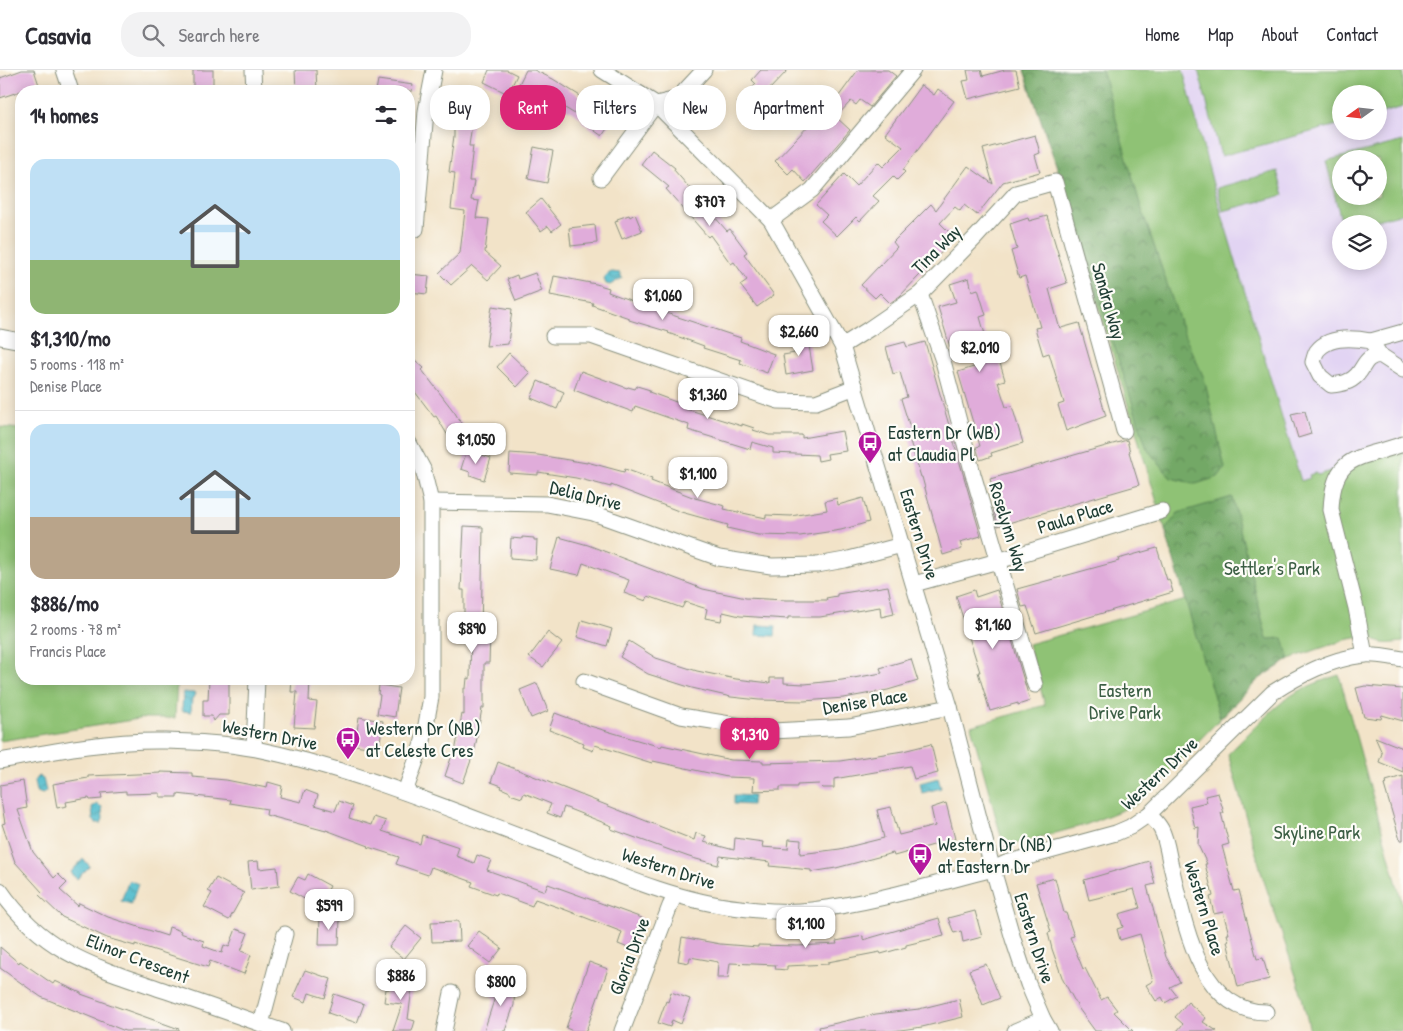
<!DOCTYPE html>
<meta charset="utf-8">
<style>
body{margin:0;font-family:"Patrick Hand",sans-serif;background:#f2f2f3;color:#2b2b33;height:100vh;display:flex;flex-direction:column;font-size:19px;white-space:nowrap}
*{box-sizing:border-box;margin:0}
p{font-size:16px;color:#7c7c81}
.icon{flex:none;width:28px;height:28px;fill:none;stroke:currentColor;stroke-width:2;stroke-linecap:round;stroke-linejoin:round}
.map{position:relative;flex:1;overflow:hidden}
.drawer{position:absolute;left:15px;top:15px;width:400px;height:600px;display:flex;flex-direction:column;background:#fff;border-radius:20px;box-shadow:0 2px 12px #0003}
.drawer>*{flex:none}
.guide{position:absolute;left:430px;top:15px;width:475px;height:45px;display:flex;gap:10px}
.needle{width:32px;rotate:255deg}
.tools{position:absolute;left:1332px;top:15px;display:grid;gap:10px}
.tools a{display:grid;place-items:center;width:55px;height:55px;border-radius:50%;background:#fff;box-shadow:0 2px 12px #0003;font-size:25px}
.price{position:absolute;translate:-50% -42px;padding:0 11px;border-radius:10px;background:#fff;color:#222;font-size:16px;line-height:32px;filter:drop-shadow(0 1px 2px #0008)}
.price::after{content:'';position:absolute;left:50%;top:30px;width:15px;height:11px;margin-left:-8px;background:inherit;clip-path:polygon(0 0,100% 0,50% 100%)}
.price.on{background:#db2777;color:#fff}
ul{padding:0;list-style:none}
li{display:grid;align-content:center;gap:10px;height:265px;padding:0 15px}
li+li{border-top:1px solid #e1e1e2}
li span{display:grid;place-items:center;height:155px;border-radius:15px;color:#555}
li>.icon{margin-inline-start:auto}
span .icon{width:90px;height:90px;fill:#fffc;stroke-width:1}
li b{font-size:21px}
h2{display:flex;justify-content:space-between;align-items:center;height:60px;padding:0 15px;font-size:21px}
.chip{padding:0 18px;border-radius:20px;background:#fff;box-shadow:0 2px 12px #0003;font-size:18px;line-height:45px}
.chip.on{background:#db2777;color:#fff}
header{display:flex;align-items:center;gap:30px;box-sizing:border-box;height:70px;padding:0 25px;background:#fff;border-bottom:1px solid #e1e1e2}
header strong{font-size:24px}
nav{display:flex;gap:28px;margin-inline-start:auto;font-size:18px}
.search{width:350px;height:45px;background:#f2f2f3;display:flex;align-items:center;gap:12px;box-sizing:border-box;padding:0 18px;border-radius:20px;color:#7c7c81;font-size:19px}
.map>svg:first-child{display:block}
.built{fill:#e2d4f3;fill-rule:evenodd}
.green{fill:#8fc274;stroke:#578054;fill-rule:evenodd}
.forest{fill:url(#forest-crowns);stroke:#49724d}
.water{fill:url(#water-waves);stroke:#387c80}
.building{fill:#e0acda}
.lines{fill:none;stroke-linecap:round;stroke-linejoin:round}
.minor-casing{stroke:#88907e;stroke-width:17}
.minor{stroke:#fff;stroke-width:15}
.labels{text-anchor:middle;stroke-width:4.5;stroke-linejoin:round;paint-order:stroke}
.street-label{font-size:19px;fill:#1f3d34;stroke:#fdfcf7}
.poi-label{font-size:19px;fill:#1f3d34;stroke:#fdfcf7;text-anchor:start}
.park-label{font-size:19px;fill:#3b5e44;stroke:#fdfcf7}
</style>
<header>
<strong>Casavia</strong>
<div class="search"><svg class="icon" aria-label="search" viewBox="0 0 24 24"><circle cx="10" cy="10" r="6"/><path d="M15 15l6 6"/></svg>Search here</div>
<nav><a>Home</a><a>Map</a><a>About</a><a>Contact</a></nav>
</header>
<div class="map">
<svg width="1403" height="961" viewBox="0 0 1403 961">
<defs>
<pattern id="forest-crowns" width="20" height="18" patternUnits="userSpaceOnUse" patternTransform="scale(1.25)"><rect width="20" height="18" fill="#73a866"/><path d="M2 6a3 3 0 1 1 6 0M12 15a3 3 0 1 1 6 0" fill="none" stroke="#5e8a55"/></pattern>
<pattern id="water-waves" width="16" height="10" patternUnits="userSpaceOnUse" patternTransform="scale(1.25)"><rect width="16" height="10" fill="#51bccc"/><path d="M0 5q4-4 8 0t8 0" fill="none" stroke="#439aa6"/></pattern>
</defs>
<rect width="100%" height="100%" fill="#fdfcf7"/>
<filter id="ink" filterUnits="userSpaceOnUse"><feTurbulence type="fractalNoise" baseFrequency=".02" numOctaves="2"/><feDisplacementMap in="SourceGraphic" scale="10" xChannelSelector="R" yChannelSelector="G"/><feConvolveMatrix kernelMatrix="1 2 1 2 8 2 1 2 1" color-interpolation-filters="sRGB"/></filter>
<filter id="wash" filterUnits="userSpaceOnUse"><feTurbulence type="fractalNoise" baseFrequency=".0096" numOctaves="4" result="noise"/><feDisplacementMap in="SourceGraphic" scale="20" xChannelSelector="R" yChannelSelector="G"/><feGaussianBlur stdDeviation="1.12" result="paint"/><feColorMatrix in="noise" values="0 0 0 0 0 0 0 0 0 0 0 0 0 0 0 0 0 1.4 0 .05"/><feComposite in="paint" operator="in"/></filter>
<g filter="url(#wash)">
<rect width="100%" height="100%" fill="#f2e3c8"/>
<path class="built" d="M1183,0h220v379l-102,32 -87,-293zM1341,24h38v37h-38zM1341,89h38v37h-38zM1341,154h38v37h-38z"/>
<g class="green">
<path d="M1024,0h159l31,118 87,293 9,-3 -1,-3 6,-2 3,2 85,-26v193c-13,1 -24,5 -32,-7l-26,5 -53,18 -33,21 -122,125 -52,21 -81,22 -33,-121 74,-21 -17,-61 158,-44 -127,-427z"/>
<path d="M1198,0h205v37l-24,7v-20h-38v30l-120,32z"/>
<path d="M1403,71v72l-42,11h-19l-16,-63zM1341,89h38v37h-38z"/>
<path d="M1277,101l7,24 -61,16 -6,-23z"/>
<path d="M0,357l21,2v250h156l-2,39h-30l-145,23z"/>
<path d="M1339,605l64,231v125h-93l-11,-46 -36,-107 -35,-124c21,-20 40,-43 64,-59 15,-9 31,-15 47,-20z"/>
</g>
<g class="forest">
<path d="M1024,0h78l38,134 43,127 21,47 21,90 -7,9 -22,7 -25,-6 -24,-29 -88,-276z"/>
<path d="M1232,427l35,142 16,-1 6,21 -30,20 -39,39 -55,-188 13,-17z"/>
</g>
<g class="water">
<path d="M612,202l8,1 2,5 -12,7 -4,-1 -2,-5c2,-4 4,-6 8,-7z"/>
<path d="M757,555l19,1 -1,10 -19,-1z"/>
<path d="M183,622l12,1 -1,4 -2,1 -1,14 -9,-1z"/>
<path d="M38,706l5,3 3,12 -3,3 -7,-2 -2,-11z"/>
<path d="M938,708l3,10 -19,5 -2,-10z"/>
<path d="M734,725l19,1 -1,9 -18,-1z"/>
<path d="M97,734l5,3 1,12 -2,4h-5l-3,-3 -1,-13z"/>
<path d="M83,789l7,7 -13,13 -7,-6z"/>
<path d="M129,810l9,4 -7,20 -10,-3z"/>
</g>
<g id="blocks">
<g class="building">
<path d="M22,0h12l5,15 -39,13v-20z"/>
<rect x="193" y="0" width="20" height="21"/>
<path d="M295,0h21l1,21h-21z"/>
<path d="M489,0h18l10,5 -9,19 -24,-12z"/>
<path d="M526,0h8l19,9 32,20 -1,1 29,20 -11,16 -21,-15 2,-2 -36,-22 -28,-13z"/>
<path d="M761,0h27l-21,22 5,5 -20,20 -15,-14 19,-19 -4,-4z"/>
<path d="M858,0h30l8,6 -26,31 -10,-7 -4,5 -5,-4 -15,16 14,13 -45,52 -12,-13 -5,5 -13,-13 37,-39 -4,-4 19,-19 6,5z"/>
<path d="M967,0h14l2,6 22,-6h11l4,16 -52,13 -5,-18 6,-1z"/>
<path d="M378,10l35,5 -1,6h-36z"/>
<path d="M921,15l13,10 4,-6 16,12 -51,69 2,2 -8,8 -4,-4 -20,20 6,5 -19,20 -4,-4 -19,19 -16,-15 6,-6 -11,-10 28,-31 12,12 22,-24 5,5 20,-20 -18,-13z"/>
<path d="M454,38l20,2 -5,36h4l-4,35h5l-3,19 8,1 -3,17 13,1 -4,33 16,14 -13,14 -16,-14 -21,19 -12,-12 21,-20 5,-42 -14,-2 4,-36 -6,-1 5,-36v-9h-2z"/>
<path d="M1035,65l5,18 -5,2 5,17 -37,10 -26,33 -13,-10 -4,6 -5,-4 -15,16 15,15 -55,58 -10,7 -10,-10 -5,5 -14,-13 36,-38 -4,-5 38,-38 5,6 32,-44 25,18 -10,-35z"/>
<path d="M534,77l19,4 -6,32 -19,-4z"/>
<path d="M652,80l23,18 -1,2 53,61 3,-2 17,23 -3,2 30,41 -17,12 -17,-22 7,-5 -13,-18 -3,2 -21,-29 -2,2 -42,-48 3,-2 -28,-23z"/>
<path d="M541,129l20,25 -9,7 -4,-5 -7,5 -15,-19z"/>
<path d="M635,144l7,17 -20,8 -7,-17 3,-1 -1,-2 12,-4 1,2z"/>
<path d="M1047,146l20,67 -18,6 10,37 2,2 18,-5 27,93 -40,15 -8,-26 6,-2 -15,-50 -6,2 -8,-27 5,-1 -15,-51 -6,2 -8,-27 6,-2 -7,-25 18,-6 1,3z"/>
<path d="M595,155l2,18 -26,3 -2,-18z"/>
<path d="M535,203l7,18 -26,10 -9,-22 10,-4 1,4z"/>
<path d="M409,204l20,2 -2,18 -18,-2z"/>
<path d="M554,206l42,8 13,4 -1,4 27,10 5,-15 11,3 -4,12 20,7 -1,4 75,25 -1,3 34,13 -7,19 -27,-10 1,-3 -38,-12 1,-2 -36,-13 1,-1 -40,-12v-2l-37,-13 1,-2 -43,-8z"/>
<path d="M969,208l3,13 6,-2 8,26 -6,2 11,38 6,-2 8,27 -7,2 8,25 6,-1 11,37 -32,10 1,3 -12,4 -4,-13 4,-1 -22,-74 22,-7 -6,-19 -5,2 -2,-6 -17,5 -12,-40 18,-5 -6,-18z"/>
<path d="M492,236l20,3 -4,35 -22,2z"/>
<path d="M807,264l6,36 -27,5 -3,-20 12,-2 -3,-16z"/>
<path d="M905,272l2,5 18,-5 56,194 -21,6 2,7 -19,6 -21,-78h-1l-12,-39 4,-1 -12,-38 6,-2 -7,-25 -7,2 -7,-27z"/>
<path d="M509,283l21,20 -13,14 -20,-20z"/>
<path d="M415,290l9,8 -2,2 33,43 16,27 -15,9 -20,-33 -2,1 -25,-33v-16z"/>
<path d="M581,301l46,17 1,-1 7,2 2,-3 13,4 -1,2 35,13 -1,3 59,18v-2l12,4 -1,2 16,5h33v3l40,-7 4,20 -19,3 1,5 -10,2 -1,-6 -44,-2v-5l-21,-6 -2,7 -62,-19 1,-5 -54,-19 -2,6 -59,-22z"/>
<path d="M538,311l26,11 -7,17 -26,-11z"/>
<path d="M1305,341l6,23 -13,4 -7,-24z"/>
<path d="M1127,370l3,12h-1l10,33 -141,41 -5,-18 5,-2 -8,-27z"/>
<path d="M467,380l24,8 -7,22 -14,-5v-3l-9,-3z"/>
<path d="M510,383l28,2 49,8v-1l37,10 1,-3 27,10 -1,2 44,17 30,8 -1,3 42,9v-3l25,1 36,-6 -2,-9 12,-3 1,7 25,-7 6,24 -28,8 -41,6 -42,-1 -31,-7 1,-3 -47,-13 -70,-27v2l-35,-9 -38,-6v3l-29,-2z"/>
<path d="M464,456l19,1 -2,108h9l-1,28h-5v45h-2l-7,41 -12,34 -18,-7 8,-24h2l7,-38 2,1v-27h2l1,-10 3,1 1,-52h-7v-37h-3z"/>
<path d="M522,467l12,1v2h3l-1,20 -26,-2 1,-20 11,1z"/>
<path d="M559,467l29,8 115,44 43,9 40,2h41l-1,-2 11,-2v-2l51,-8 6,28 -13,3 -1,-10 -60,10h-32v2l-48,-3 -17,-4 -2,9 -16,-3 2,-9 -22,-7 -3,6 -34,-12 -2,5 -22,-8 5,-13 -46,-17 -4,12 -29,-6z"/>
<path d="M1157,478l10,32 2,-1 4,13 -137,41 -9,-27 -5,1 -5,-18 102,-28 -1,-2z"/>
<path d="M974,520l2,7 21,-7 33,111 -12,4v-2l-28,8 -12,-39h2l-24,-76z"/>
<path d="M582,550l30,9 -5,17 -30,-9z"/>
<path d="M548,562l14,11 -19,24 -14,-10z"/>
<path d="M629,571l27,17 41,13 39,8 34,4v-5h14v5l21,1 37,-4 40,-7 -2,-5 31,-9 7,22 -30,9 -44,8 -40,3 -45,-1 -28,-3 -39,-9 -44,-14 -28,-17z"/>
<path d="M209,609h20v36h-10l-5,6 -2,-5h-9v-16h5z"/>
<path d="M292,609h18l-1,22 8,1 -3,26 -20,-1 3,-35h-6z"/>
<path d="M537,613l11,28 -17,7 -11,-28z"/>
<path d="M379,615l20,3 -4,29 -18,-3 3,-19 -2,-1z"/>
<path d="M1365,616l38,3v32l-21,-6 -1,4 -17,-2 -8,-29z"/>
<path d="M555,643l35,13 71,21 1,-2 69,15 32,1v2l77,-2 63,-10 28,-7 7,29 -24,6 -4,-13 -76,13v9h-11l-4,-4 -22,1v2h-17v3l-27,1 1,-13 -27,-1 -74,-16 -1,2 -57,-18 -2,6 -10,-4 1,-4 -35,-13z"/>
<path d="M359,647l24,4 -4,28 -24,-4z"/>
<path d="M1375,667l28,11v24l-24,-10 3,-9z"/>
<path d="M498,692l196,78 2,-7 10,3 -2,6 30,8 1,-12 28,4 -1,5 26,2 1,-10 12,1 -1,14 40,-5 44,-11 -7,-28 14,-3 8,28 36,-9 -4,-18 15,-5 9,36 -61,17 -1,-3 -57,15 -25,4v-2l-42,-4 1,-4 -50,-6 -2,9 -29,-8 -78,-28 1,-3 -48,-19 -4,11 -13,-5 4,-9 -27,-11 -2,5 -12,-4v-2l-9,-4 1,-2 -11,-4z"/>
<path d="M161,702l31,1v4l34,3 41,8 1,-6 14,4 -2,11 21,5 4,-12 13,5 -3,10 20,6 4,-10 14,5 -4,12 22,7 3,-8 12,4 -4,10 38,13 2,-9 22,7 15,5 -3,9 18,7 3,-8 14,5 -4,10 58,21 3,-7 94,34 -11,31 -13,-5 4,-12 -56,-22 -31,-11 -3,7 -35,-13 -1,2 -25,-9 2,-4 -42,-15 -3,8 -32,-11 3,-7 -31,-10 1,-1 -43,-16v1l-60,-16 1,-6 -37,-6 1,-3 -54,-6v3h-17v-4l-34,1v-3l-25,2 1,6 -12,1 -1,-2 -23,4 1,4 -10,2 -4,-24 35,-6v-2l73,-3z"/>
<path d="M1403,706v64h-3l-16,-55 3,-1 -1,-3z"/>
<path d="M23,711l4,27 -9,2 15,42 21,26 4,-4 9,9 -7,7 18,16 1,-3 29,14 59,19 2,-9 12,4 -1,2 24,8 -1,5 19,7 2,-8 5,2 7,-18 12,4 -7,18 10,4 -7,19 -34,-13 -2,6 -73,-23v2l-28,-8 -45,-21 -23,-22 3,-3 -27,-30 -13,-38 3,-1 -5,-28v-10z"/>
<path d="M1218,723l6,20h-3l8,31 -7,2 12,45 5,-1 18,69 6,-1 6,21 -31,8 -11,-46h2l-2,-7h2l-6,-22 -9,2 -4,-17 3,-1 -8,-32h2l-9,-19 1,-18 -4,1 -5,-22 17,-4 -2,-6z"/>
<path d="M258,791l1,8 18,-2 2,19 -28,4 -3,-28z"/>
<path d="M1149,791l6,23 -8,2 19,71 14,25 -10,5 7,9 -12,7 -3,-6 -6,4 -10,-16 7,-4 -13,-47 -20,6 -3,-11 6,-2 -4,-13 21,-6 -6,-19 -45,11 -5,-20z"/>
<path d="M308,804l22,12 -11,21 -29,-16 8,-14 7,3z"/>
<path d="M216,808l28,15 -15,27 -25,-13 8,-14 -4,-2z"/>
<path d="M1055,808l9,35h2l8,23 -4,1 13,32 2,-1 16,32 6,-3 10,13 -3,2 19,19h-38l-16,-22 -16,-29 -11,-31 -4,-16 3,-1 -15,-49z"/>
<path d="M975,841l7,26 -19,5 -2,-11 -7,2 -6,-15z"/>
<path d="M320,846l20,1 -1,28h-20z"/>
<path d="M939,848l5,18 -38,9v2l-25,7 -1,-2 -52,10v2l-41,2v4l-12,-1 1,-4 -46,-2 -2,15h-11l1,-16 -28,-5 -1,6 -11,-2 4,-24 38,7 38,3v-2l39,1 40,-2 -1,-3 27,-5v4z"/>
<path d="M459,851l1,20 -28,1 -1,-20z"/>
<path d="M406,856l15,12 -17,21 -15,-12z"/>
<path d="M479,861l23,17 -12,15 -23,-17z"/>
<path d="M0,877l19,16 1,-2 33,23 2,-3 26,12v1l98,35v2h-54l-84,-34 -41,-29z"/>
<path d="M589,892l19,7 -22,62h-13l-7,-3z"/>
<path d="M986,894l14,34 -17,7 -14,-35z"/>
<path d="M506,897h11l-1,16 -11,-8z"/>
<path d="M305,900l26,9 -6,19 -16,-5 -3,9 -13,-5z"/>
<path d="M391,903l17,2 -1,11 5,2 -4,31 7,2 -3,10h-19l9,-27 -18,-2 2,-13h3z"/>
<path d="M493,912l22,2 -1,21 -9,26h-21l11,-34h-3z"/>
<path d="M671,922l19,7 -9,25 -9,-4 -2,7 -12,-4 8,-22 2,1z"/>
<path d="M334,924l30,10 -7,19 -29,-10z"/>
<path d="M959,929l4,18 -41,10 -29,4h-73l-1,-4 57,-13 43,-5z"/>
<path d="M1188,932l18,16 -3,4 14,9h-40l6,-7 -8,-7z"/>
</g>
</g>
</g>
<g filter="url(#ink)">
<use href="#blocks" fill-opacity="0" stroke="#88907e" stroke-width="1"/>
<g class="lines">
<defs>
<g id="minor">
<path d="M64,0l7,21"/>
<path d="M253,0l1,21"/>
<path d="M602,0l54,34 115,116 71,126 108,361 38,145 25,87 15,45 15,35 7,12"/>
<path d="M601,108l55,-74 21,-5 27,-29"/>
<path d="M771,150l41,-30 101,-120"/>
<path d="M416,159l10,-118 8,-41"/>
<path d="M920,224l23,67 30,113 62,211"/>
<path d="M553,266h38l187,65 38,1 39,-15"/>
<path d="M0,267l21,4"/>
<path d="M1371,271l32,-9"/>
<path d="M842,276l27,-17 51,-35 56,-57 40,-44 39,-11 69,249"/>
<path d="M1380,285c-16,2 -14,10 -23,20 -7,8 -16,9 -26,10l-11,-9 -7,-14c1,-3 2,-8 4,-11 12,-16 38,-13 54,-10l9,14 23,15"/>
<path d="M431,432l116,2 46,9 126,45 52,8 46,-1 28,-5 57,-15"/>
<path d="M914,514l84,-23 164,-50"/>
<path d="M1365,585l-9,-47 -25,-98c2,-58 29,-50 72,-66"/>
<path d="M584,611l97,35 92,15 76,-4 101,-20"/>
<path d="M254,678l3,-69"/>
<path d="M0,691c54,-10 109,-21 164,-20 30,1 62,2 92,8 98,20 190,59 283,94 64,25 133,58 201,65 23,3 49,5 72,2 61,-7 122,-26 181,-41l13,-6 110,-30 14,-6 19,-13 123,-121c28,-18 58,-34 92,-38 13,-1 27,2 39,4"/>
<path d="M405,722l18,-51 8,-44v-195l-8,-33 -14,-26"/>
<path d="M1149,744c4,5 9,9 12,15 5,9 7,23 9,33 13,51 26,150 96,150"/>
<path d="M0,820c44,64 96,77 166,101 39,13 77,27 116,40"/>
<path d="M261,954l24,-90"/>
<path d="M444,961l8,-38"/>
<path d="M622,961l48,-125 5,-11"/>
<path d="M1015,961l28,-12"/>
</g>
</defs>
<use href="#minor" class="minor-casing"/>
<use href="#minor" class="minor"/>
</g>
</g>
<defs>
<symbol id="bus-pin" viewBox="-11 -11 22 30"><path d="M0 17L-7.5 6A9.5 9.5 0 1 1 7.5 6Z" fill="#b5179e" stroke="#fdfcf7"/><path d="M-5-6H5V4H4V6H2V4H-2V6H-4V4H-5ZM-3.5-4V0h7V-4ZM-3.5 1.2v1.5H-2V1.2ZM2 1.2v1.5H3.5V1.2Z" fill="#fff"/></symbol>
</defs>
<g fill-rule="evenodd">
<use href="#bus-pin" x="856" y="359" width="28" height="38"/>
<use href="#bus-pin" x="334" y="655" width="28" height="38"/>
<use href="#bus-pin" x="906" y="771" width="28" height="38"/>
</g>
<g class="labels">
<g class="street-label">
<text transform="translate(936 179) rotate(-45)" y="7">Tina Way</text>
<text transform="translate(1109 231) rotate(74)" y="7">Sandra Way</text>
<text transform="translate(586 425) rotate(14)" y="7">Delia Drive</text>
<text transform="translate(1075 446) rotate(-17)" y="7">Paula Place</text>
<text transform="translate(1009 457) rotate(73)" y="7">Roselynn Way</text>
<text transform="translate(920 464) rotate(73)" y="7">Eastern Drive</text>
<text transform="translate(865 631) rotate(-9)" y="7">Denise Place</text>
<text transform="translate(270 664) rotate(11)" y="7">Western Drive</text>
<text transform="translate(1159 703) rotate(-43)" y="7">Western Drive</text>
<text transform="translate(669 798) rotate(18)" y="7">Western Drive</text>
<text transform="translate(1205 838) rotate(73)" y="7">Western Place</text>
<text transform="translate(1035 868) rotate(72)" y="7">Eastern Drive</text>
<text transform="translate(629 886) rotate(-69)" y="7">Gloria Drive</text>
<text transform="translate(138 888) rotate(21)" y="7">Elinor Crescent</text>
</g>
<g class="poi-label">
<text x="888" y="369">Eastern Dr (WB)<tspan x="888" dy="22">at Claudia Pl</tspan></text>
<text x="366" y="665">Western Dr (NB)<tspan x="366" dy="22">at Celeste Cres</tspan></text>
<text x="938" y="781">Western Dr (NB)<tspan x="938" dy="22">at Eastern Dr</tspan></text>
</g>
<g class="park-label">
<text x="1272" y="505">Settler's Park</text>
<text x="1125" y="627">Eastern<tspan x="1125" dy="22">Drive Park</tspan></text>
<text x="1317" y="769">Skyline Park</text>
</g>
</g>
</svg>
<div class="tools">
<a><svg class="needle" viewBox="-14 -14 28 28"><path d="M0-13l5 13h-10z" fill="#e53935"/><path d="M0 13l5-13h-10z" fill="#7c7c81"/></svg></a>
<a><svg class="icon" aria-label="locate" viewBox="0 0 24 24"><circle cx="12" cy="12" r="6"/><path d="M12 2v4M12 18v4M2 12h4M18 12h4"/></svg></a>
<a><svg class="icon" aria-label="layers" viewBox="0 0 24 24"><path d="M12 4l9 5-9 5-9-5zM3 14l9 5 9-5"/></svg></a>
</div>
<b class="price" style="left:710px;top:157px">$707</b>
<b class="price" style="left:663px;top:251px">$1,060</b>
<b class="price" style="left:799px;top:287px">$2,660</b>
<b class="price" style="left:980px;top:303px">$2,010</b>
<b class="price" style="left:708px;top:350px">$1,360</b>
<b class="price" style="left:476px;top:395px">$1,050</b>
<b class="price" style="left:698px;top:429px">$1,100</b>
<b class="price" style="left:993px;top:580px">$1,160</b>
<b class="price" style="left:472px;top:584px">$890</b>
<b class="price on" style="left:750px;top:690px">$1,310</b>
<b class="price" style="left:329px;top:861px">$599</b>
<b class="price" style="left:806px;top:879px">$1,100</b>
<b class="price" style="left:401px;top:931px">$886</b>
<b class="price" style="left:501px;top:937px">$800</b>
<div class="guide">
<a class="chip">Buy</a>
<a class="chip on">Rent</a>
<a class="chip">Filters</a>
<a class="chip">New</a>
<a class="chip">Apartment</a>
</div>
<section class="drawer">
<h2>14 homes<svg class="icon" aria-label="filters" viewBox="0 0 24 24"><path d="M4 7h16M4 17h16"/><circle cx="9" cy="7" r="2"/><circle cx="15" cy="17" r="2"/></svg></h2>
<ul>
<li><span style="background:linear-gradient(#bfe0f5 65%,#8fb573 0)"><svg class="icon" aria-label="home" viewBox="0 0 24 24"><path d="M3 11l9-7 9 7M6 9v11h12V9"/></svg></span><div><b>$1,310/mo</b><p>5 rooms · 118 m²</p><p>Denise Place</p></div></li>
<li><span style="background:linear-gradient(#bfe0f5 60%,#b9a48a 0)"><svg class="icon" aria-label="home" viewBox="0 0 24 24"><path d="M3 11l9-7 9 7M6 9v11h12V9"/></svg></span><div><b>$886/mo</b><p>2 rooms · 78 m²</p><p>Francis Place</p></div></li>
</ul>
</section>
</div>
